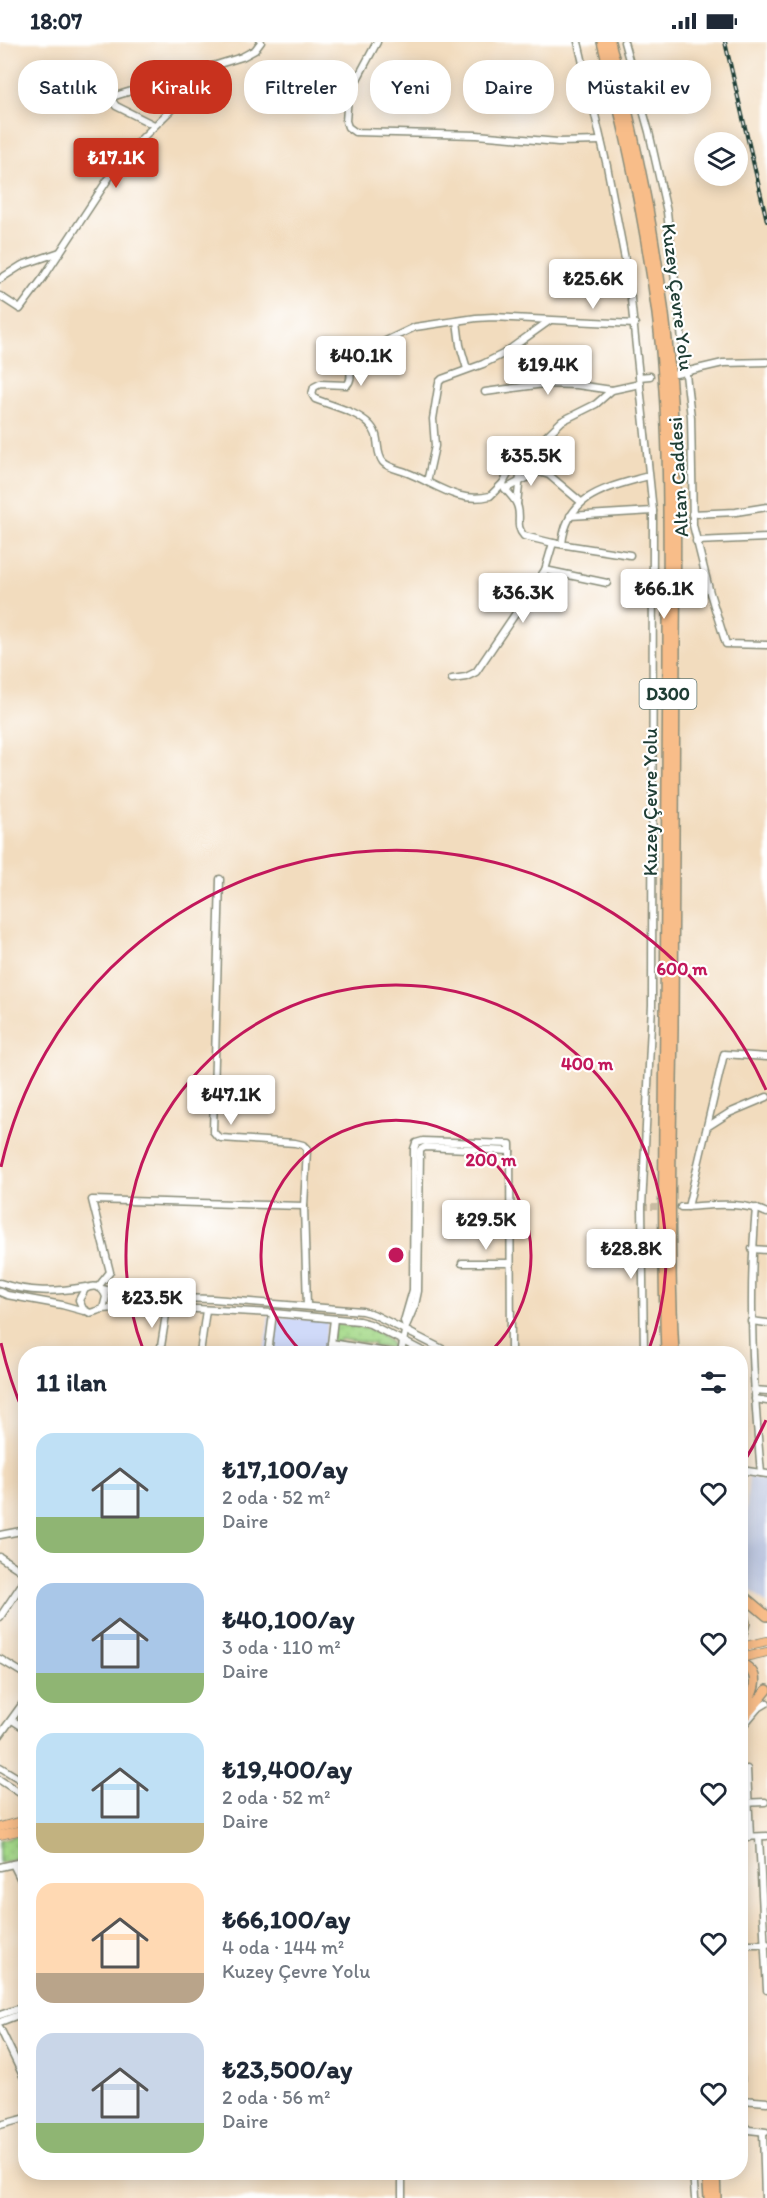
<!DOCTYPE html>
<html lang="tr">
<meta charset="utf-8">
<style>
body{margin:0;font-family:Itim,sans-serif;background:#f2f2f3;color:#1f2937;height:100vh;display:flex;flex-direction:column;font-size:22px;white-space:nowrap}
*{box-sizing:border-box;margin:0}
p{font-size:20px;color:#747a83}
.icon{flex:none;width:33px;height:33px;fill:none;stroke:currentColor;stroke-width:2;stroke-linecap:round;stroke-linejoin:round}
.map{position:relative;flex:1;overflow:hidden}
.drawer{position:absolute;left:18px;top:1304px;width:730px;height:834px;display:flex;flex-direction:column;background:#fff;border-radius:24px;box-shadow:0 3px 15px #0003}
.drawer>*{flex:none}
.guide{position:absolute;left:18px;top:18px;width:732px;height:54px;display:flex;gap:12px}
.tools{position:absolute;left:694px;top:90px;display:grid;gap:12px}
.tools a{display:grid;place-items:center;width:54px;height:54px;border-radius:50%;background:#fff;box-shadow:0 3px 15px #0003;font-size:30px}
.price{position:absolute;translate:-50% -51px;padding:0 14px;border-radius:6px;background:#fff;color:#222;font-size:20px;line-height:39px;filter:drop-shadow(0 2px 3px #0008)}
.price::after{content:'';position:absolute;left:50%;top:36px;width:18px;height:14px;margin-left:-9px;background:inherit;clip-path:polygon(0 0,100% 0,50% 100%)}
.price.on{background:#c8321e;color:#fff}
ul{padding:0;list-style:none}
li{display:flex;align-items:center;gap:18px;height:150px;padding:0 18px}
li span{display:grid;place-items:center;flex:none;width:168px;height:120px;border-radius:18px;color:#555}
li>.icon{margin-inline-start:auto}
span .icon{width:72px;height:72px;fill:#fffc;stroke-width:1}
li b{font-size:26px}
h2{display:flex;justify-content:space-between;align-items:center;height:72px;padding:0 18px;font-size:26px}
.tag{padding:0 21px;border-radius:24px;background:#fff;box-shadow:0 3px 15px #0003;font-size:21px;line-height:54px}
.tag.on{background:#c8321e;color:#fff}
.status{display:flex;justify-content:space-between;align-items:center;height:42px;padding:0 30px;background:#fff;direction:ltr}
.status svg{height:16px;fill:currentColor}
.map>svg:first-child{display:block}
.built{fill:#d0daf9}
.industrial{fill:#bac4de}
.grass{fill:url(#grass-dots);stroke:#628c5f;stroke-width:1.5}
.lines{fill:none;stroke-linecap:round;stroke-linejoin:round}
.minor-tunnel{stroke:#c8bca2;stroke-width:6;stroke-dasharray:6 3;stroke-linecap:butt}
.minor-casing{stroke:#888c79;stroke-width:9}
.major-casing{stroke:#888c79;stroke-width:10}
.highway-casing{stroke:#888c79;stroke-width:12}
.minor{stroke:#fff;stroke-width:6}
.major{stroke:#f8bd89;stroke-width:8}
.highway{stroke:#f8bd89;stroke-width:9}
.rail-casing{stroke:#1f3d34;stroke-width:4}
.rail{stroke:#fff;stroke-width:1.5;stroke-dasharray:4.5;stroke-linecap:butt}
.ring{fill:none;stroke:#c2185b;stroke-width:3}
.labels{text-anchor:middle;stroke-width:4.5;stroke-linejoin:round;paint-order:stroke}
.shield{fill:#fff;stroke:#627771;stroke-width:1.5}
.shield-label{font-size:18px;font-weight:bold;fill:#1f3d34}
.street-label{font-size:20px;fill:#1f3d34;stroke:#fff}
.centre{fill:#c2185b;stroke:#fff;stroke-width:3}
.ring-label{font-size:18px;text-anchor:middle;font-weight:bold;fill:#c2185b;stroke:#fff;stroke-width:4.5;stroke-linejoin:round;paint-order:stroke}
</style>
<div class="status"><b>18:07</b><svg viewBox="0 0 49 12"><path d="M0 12V9h3v3zM5 12V6h3v6zM10 12V3h3v9zM15 12V0h3v12zM26 1h20v11H26zM47 4h2v5h-2z"/></svg></div>
<div class="map">
<svg width="767" height="2156" viewBox="0 0 767 2156">
<defs>
<pattern id="grass-dots" width="8" height="8" patternUnits="userSpaceOnUse" patternTransform="scale(1.5)"><rect width="8" height="8" fill="#a6da8a"/><path d="M2 2h.1M6 6h.1" fill="none" stroke="#8ebc78" stroke-width="1.8" stroke-linecap="round"/></pattern>
</defs>
<rect width="100%" height="100%" fill="#fff"/>
<filter id="ink" filterUnits="userSpaceOnUse"><feTurbulence type="fractalNoise" baseFrequency=".0167" numOctaves="2"/><feDisplacementMap in="SourceGraphic" scale="12" xChannelSelector="R" yChannelSelector="G"/><feConvolveMatrix kernelMatrix="1 2 1 2 8 2 1 2 1" color-interpolation-filters="sRGB"/></filter>
<filter id="wash" filterUnits="userSpaceOnUse"><feTurbulence type="fractalNoise" baseFrequency=".008" numOctaves="4" result="noise"/><feDisplacementMap in="SourceGraphic" scale="24" xChannelSelector="R" yChannelSelector="G"/><feGaussianBlur stdDeviation="1.35" result="paint"/><feColorMatrix in="noise" values="0 0 0 0 0 0 0 0 0 0 0 0 0 0 0 0 0 1.4 0 .05"/><feComposite in="paint" operator="in"/></filter>
<g filter="url(#wash)">
<rect width="100%" height="100%" fill="#f2dcbe"/>
<path class="built" d="M269,1274l59,5 -5,32h-59z"/>
<path class="industrial" d="M749,1435l18,3v124l-26,-22z"/>
<g class="grass">
<path d="M336,1282c19,2 50,4 57,24l-19,-1v-3l-34,-5 -1,3 -8,-1z"/>
<path d="M25,1791v23l-25,7v-23z"/>
</g>
</g>
<g filter="url(#ink)">
<g class="lines">
<path class="minor-tunnel" d="M642,1165h39"/>
<defs>
<g id="minor">
<path d="M377,0l-29,54 -2,25 2,6 7,5 122,3 81,7 43,-1"/>
<path d="M578,0l29,124 22,114 24,231 -1,494 -10,202 2,146"/>
<path d="M624,0l25,90 18,80 24,205 2,108 17,68 16,51 41,1"/>
<path d="M275,36l6,-8 21,3 11,7 9,10 26,6"/>
<path d="M154,83l-38,-19 -5,-7 4,-3 127,-39 13,-7 6,-8"/>
<path d="M0,237l22,-14 38,-13"/>
<path d="M0,254l20,13 23,-31 79,-120 64,-63 24,-27"/>
<path d="M457,279l3,24 7,24"/>
<path d="M676,332l47,-11 44,-1"/>
<path d="M639,335l11,-1"/>
<path d="M485,350l59,-8 33,1 35,5"/>
<path d="M516,423l33,10 32,27"/>
<path d="M427,440l8,-36 -2,-27 6,-37 3,-3 41,-15 20,-10 46,-33"/>
<path d="M503,441l-13,13c-32,8 -54,-12 -82,-23 -7,-3 -20,-5 -25,-11 -9,-11 -1,-26 -14,-38 -13,-13 -37,-18 -54,-25l-3,-5 2,-7 6,-3 27,1c8,-8 -1,-19 5,-28l63,-30 61,-9 17,-1 142,7"/>
<path d="M505,447l33,-17"/>
<path d="M517,462l4,-38"/>
<path d="M692,472l44,-2 31,-5"/>
<path d="M570,474l83,-5"/>
<path d="M696,499l71,-3"/>
<path d="M562,502c5,-50 45,-56 86,-68"/>
<path d="M630,513l-77,-12 -29,-7c-9,-10 -3,-17 -6,-28 -2,-11 -13,-15 -15,-25l7,-12 52,-50 34,-17 16,-14 28,-6"/>
<path d="M545,528l8,-27"/>
<path d="M452,637l14,-2 10,-5 69,-102 62,13"/>
<path d="M220,837l-7,252 4,5 4,2 74,5 8,2 4,4 -3,57 3,100"/>
<path d="M707,1085l22,-14 38,-16"/>
<path d="M681,1165c29,-1 59,-7 86,6"/>
<path d="M688,1165l36,-153 43,3"/>
<path d="M756,1166c-8,89 -3,176 5,265"/>
<path d="M752,1207l15,1"/>
<path d="M462,1221h48"/>
<path d="M0,1241c29,10 56,9 86,4"/>
<path d="M98,1245l12,-15 -18,-72 212,6"/>
<path d="M102,1247l38,8 73,2 149,12 11,3 77,39"/>
<path d="M0,1250l7,3 55,10 22,6"/>
<path d="M103,1267l3,-12c-3,-10 -11,-13 -21,-8l-6,11 4,9 7,4 13,-4 37,-3 133,7 86,8 11,3 56,29"/>
<path d="M751,1279l16,2"/>
<path d="M406,1284l9,-21 3,-14 2,-141 5,-3 85,4"/>
<path d="M331,1301l62,10"/>
<path d="M160,1311l7,-45"/>
<path d="M200,1311l6,-43"/>
<path d="M268,1311l5,-40"/>
<path d="M330,1311l4,-34"/>
<path d="M401,1311l5,-27 -2,-5 9,-31 1,-141 2,-6 7,-2 87,3 1,209"/>
<path d="M754,1348l13,1"/>
<path d="M755,1357l12,2"/>
<path d="M741,1428l26,4"/>
<path d="M22,1489l4,14"/>
<path d="M0,1493l26,-5"/>
<path d="M0,1515l26,17"/>
<path d="M0,1575l26,-39"/>
<path d="M0,1617l26,16"/>
<path d="M12,1678l14,9"/>
<path d="M741,1686l16,-19 10,-6"/>
<path d="M0,1693l26,-36"/>
<path d="M0,1725l26,16"/>
<path d="M747,1727l3,68"/>
<path d="M0,1738l26,17"/>
<path d="M741,1761l24,-1"/>
<path d="M741,1795l26,-1"/>
<path d="M759,1795l8,153"/>
<path d="M13,1822l13,26"/>
<path d="M0,1825l26,-6"/>
<path d="M741,1902h26"/>
<path d="M0,1973l26,-9"/>
<path d="M0,1980l26,-10"/>
<path d="M0,1986l26,54"/>
<path d="M741,2035l1,23 25,2"/>
<path d="M742,2058l2,26 5,4 17,2"/>
<path d="M0,2083l26,-7"/>
<path d="M763,2090l2,66"/>
<path d="M402,2130v26"/>
<path d="M693,2130l2,26"/>
</g>
<g id="major">
<path d="M741,1605l26,-6"/>
<path d="M741,1616l26,-6"/>
<path d="M0,1785l26,-7"/>
<path d="M0,1793l26,-6"/>
</g>
<g id="highway">
<path d="M602,0c24,90 43,180 55,272 14,114 11,230 11,344 0,119 -1,238 -3,357 -1,113 -3,226 1,338"/>
<path d="M610,0c24,90 43,180 54,272 14,110 12,221 11,331 0,128 -1,256 -2,384 -2,108 -5,216 1,324"/>
<path d="M741,1552l26,22"/>
<path d="M741,1567l4,14 -4,14"/>
<path d="M741,1622c24,9 11,33 0,47"/>
<path d="M741,1679l26,-31"/>
<path d="M707,2130l2,26"/>
<path d="M715,2130l1,26"/>
</g>
</defs>
<use href="#minor" class="minor-casing"/>
<use href="#major" class="major-casing"/>
<use href="#highway" class="highway-casing"/>
<use href="#minor" class="minor"/>
<use href="#major" class="major"/>
<use href="#highway" class="highway"/>
<defs>
<path id="rail" d="M725,0l42,179"/>
</defs>
<use href="#rail" class="rail-casing"/>
<use href="#rail" class="rail"/>
</g>
</g>
<g class="ring">
<path d="M303 1311A135 135 0 1 1 489 1311"/>
<path d="M144 1310A270 270 0 1 1 648 1310"/>
<path d="M766 1378A405 405 0 0 1 741 1425M25 1374A405 405 0 0 1 1 1301M1 1125A405 405 0 0 1 766 1048"/>
</g>
<g class="labels">
<rect class="shield" x="639.5" y="637" width="57" height="30" rx="4.5"/>
<g class="shield-label">
<text x="668" y="658">D300</text>
</g>
<g class="street-label">
<text transform="translate(678 255) rotate(83)" y="7">Kuzey Çevre Yolu</text>
<text transform="translate(678 435) rotate(-93)" y="7">Altan Caddesi</text>
<text transform="translate(650 760) rotate(-90)" y="7">Kuzey Çevre Yolu</text>
</g>
</g>
<circle cx="396" cy="1213" r="9" class="centre"/>
<g class="ring-label">
<text x="682" y="933">600 m</text>
<text x="587" y="1028">400 m</text>
<text x="491" y="1124">200 m</text>
</g>
</svg>
<div class="tools">
<a><svg class="icon" aria-label="layers" viewBox="0 0 24 24"><path d="M12 4l9 5-9 5-9-5zM3 14l9 5 9-5"/></svg></a>
</div>
<b class="price on" style="left:116px;top:147px">₺17.1K</b>
<b class="price" style="left:593px;top:268px">₺25.6K</b>
<b class="price" style="left:361px;top:345px">₺40.1K</b>
<b class="price" style="left:548px;top:354px">₺19.4K</b>
<b class="price" style="left:531px;top:445px">₺35.5K</b>
<b class="price" style="left:664px;top:578px">₺66.1K</b>
<b class="price" style="left:523px;top:582px">₺36.3K</b>
<b class="price" style="left:231px;top:1084px">₺47.1K</b>
<b class="price" style="left:486px;top:1209px">₺29.5K</b>
<b class="price" style="left:631px;top:1238px">₺28.8K</b>
<b class="price" style="left:152px;top:1287px">₺23.5K</b>
<div class="guide">
<a class="tag">Satılık</a>
<a class="tag on">Kiralık</a>
<a class="tag">Filtreler</a>
<a class="tag">Yeni</a>
<a class="tag">Daire</a>
<a class="tag">Müstakil ev</a>
</div>
<section class="drawer">
<h2>11 ilan<svg class="icon" aria-label="filters" viewBox="0 0 24 24"><path d="M4 7h16M4 17h16"/><circle cx="9" cy="7" r="2"/><circle cx="15" cy="17" r="2"/></svg></h2>
<ul>
<li><span style="background:linear-gradient(#bfe0f5 70%,#8fb573 0)"><svg class="icon" aria-label="home" viewBox="0 0 24 24"><path d="M3 11l9-7 9 7M6 9v11h12V9"/></svg></span><div><b>₺17,100/ay</b><p>2 oda · 52 m²</p><p>Daire</p></div><svg class="icon" aria-label="heart" viewBox="0 0 24 24"><path d="M12 20l-8-8c-3-5 5-10 8-4 3-6 11-1 8 4z"/></svg></li>
<li><span style="background:linear-gradient(#a9c7e8 75%,#8fb573 0)"><svg class="icon" aria-label="home" viewBox="0 0 24 24"><path d="M3 11l9-7 9 7M6 9v11h12V9"/></svg></span><div><b>₺40,100/ay</b><p>3 oda · 110 m²</p><p>Daire</p></div><svg class="icon" aria-label="heart" viewBox="0 0 24 24"><path d="M12 20l-8-8c-3-5 5-10 8-4 3-6 11-1 8 4z"/></svg></li>
<li><span style="background:linear-gradient(#bfe0f5 75%,#c2b280 0)"><svg class="icon" aria-label="home" viewBox="0 0 24 24"><path d="M3 11l9-7 9 7M6 9v11h12V9"/></svg></span><div><b>₺19,400/ay</b><p>2 oda · 52 m²</p><p>Daire</p></div><svg class="icon" aria-label="heart" viewBox="0 0 24 24"><path d="M12 20l-8-8c-3-5 5-10 8-4 3-6 11-1 8 4z"/></svg></li>
<li><span style="background:linear-gradient(#ffd9b3 75%,#b9a48a 0)"><svg class="icon" aria-label="home" viewBox="0 0 24 24"><path d="M3 11l9-7 9 7M6 9v11h12V9"/></svg></span><div><b>₺66,100/ay</b><p>4 oda · 144 m²</p><p>Kuzey Çevre Yolu</p></div><svg class="icon" aria-label="heart" viewBox="0 0 24 24"><path d="M12 20l-8-8c-3-5 5-10 8-4 3-6 11-1 8 4z"/></svg></li>
<li><span style="background:linear-gradient(#c9d6e8 75%,#8fb573 0)"><svg class="icon" aria-label="home" viewBox="0 0 24 24"><path d="M3 11l9-7 9 7M6 9v11h12V9"/></svg></span><div><b>₺23,500/ay</b><p>2 oda · 56 m²</p><p>Daire</p></div><svg class="icon" aria-label="heart" viewBox="0 0 24 24"><path d="M12 20l-8-8c-3-5 5-10 8-4 3-6 11-1 8 4z"/></svg></li>
</ul>
</section>
</div>
